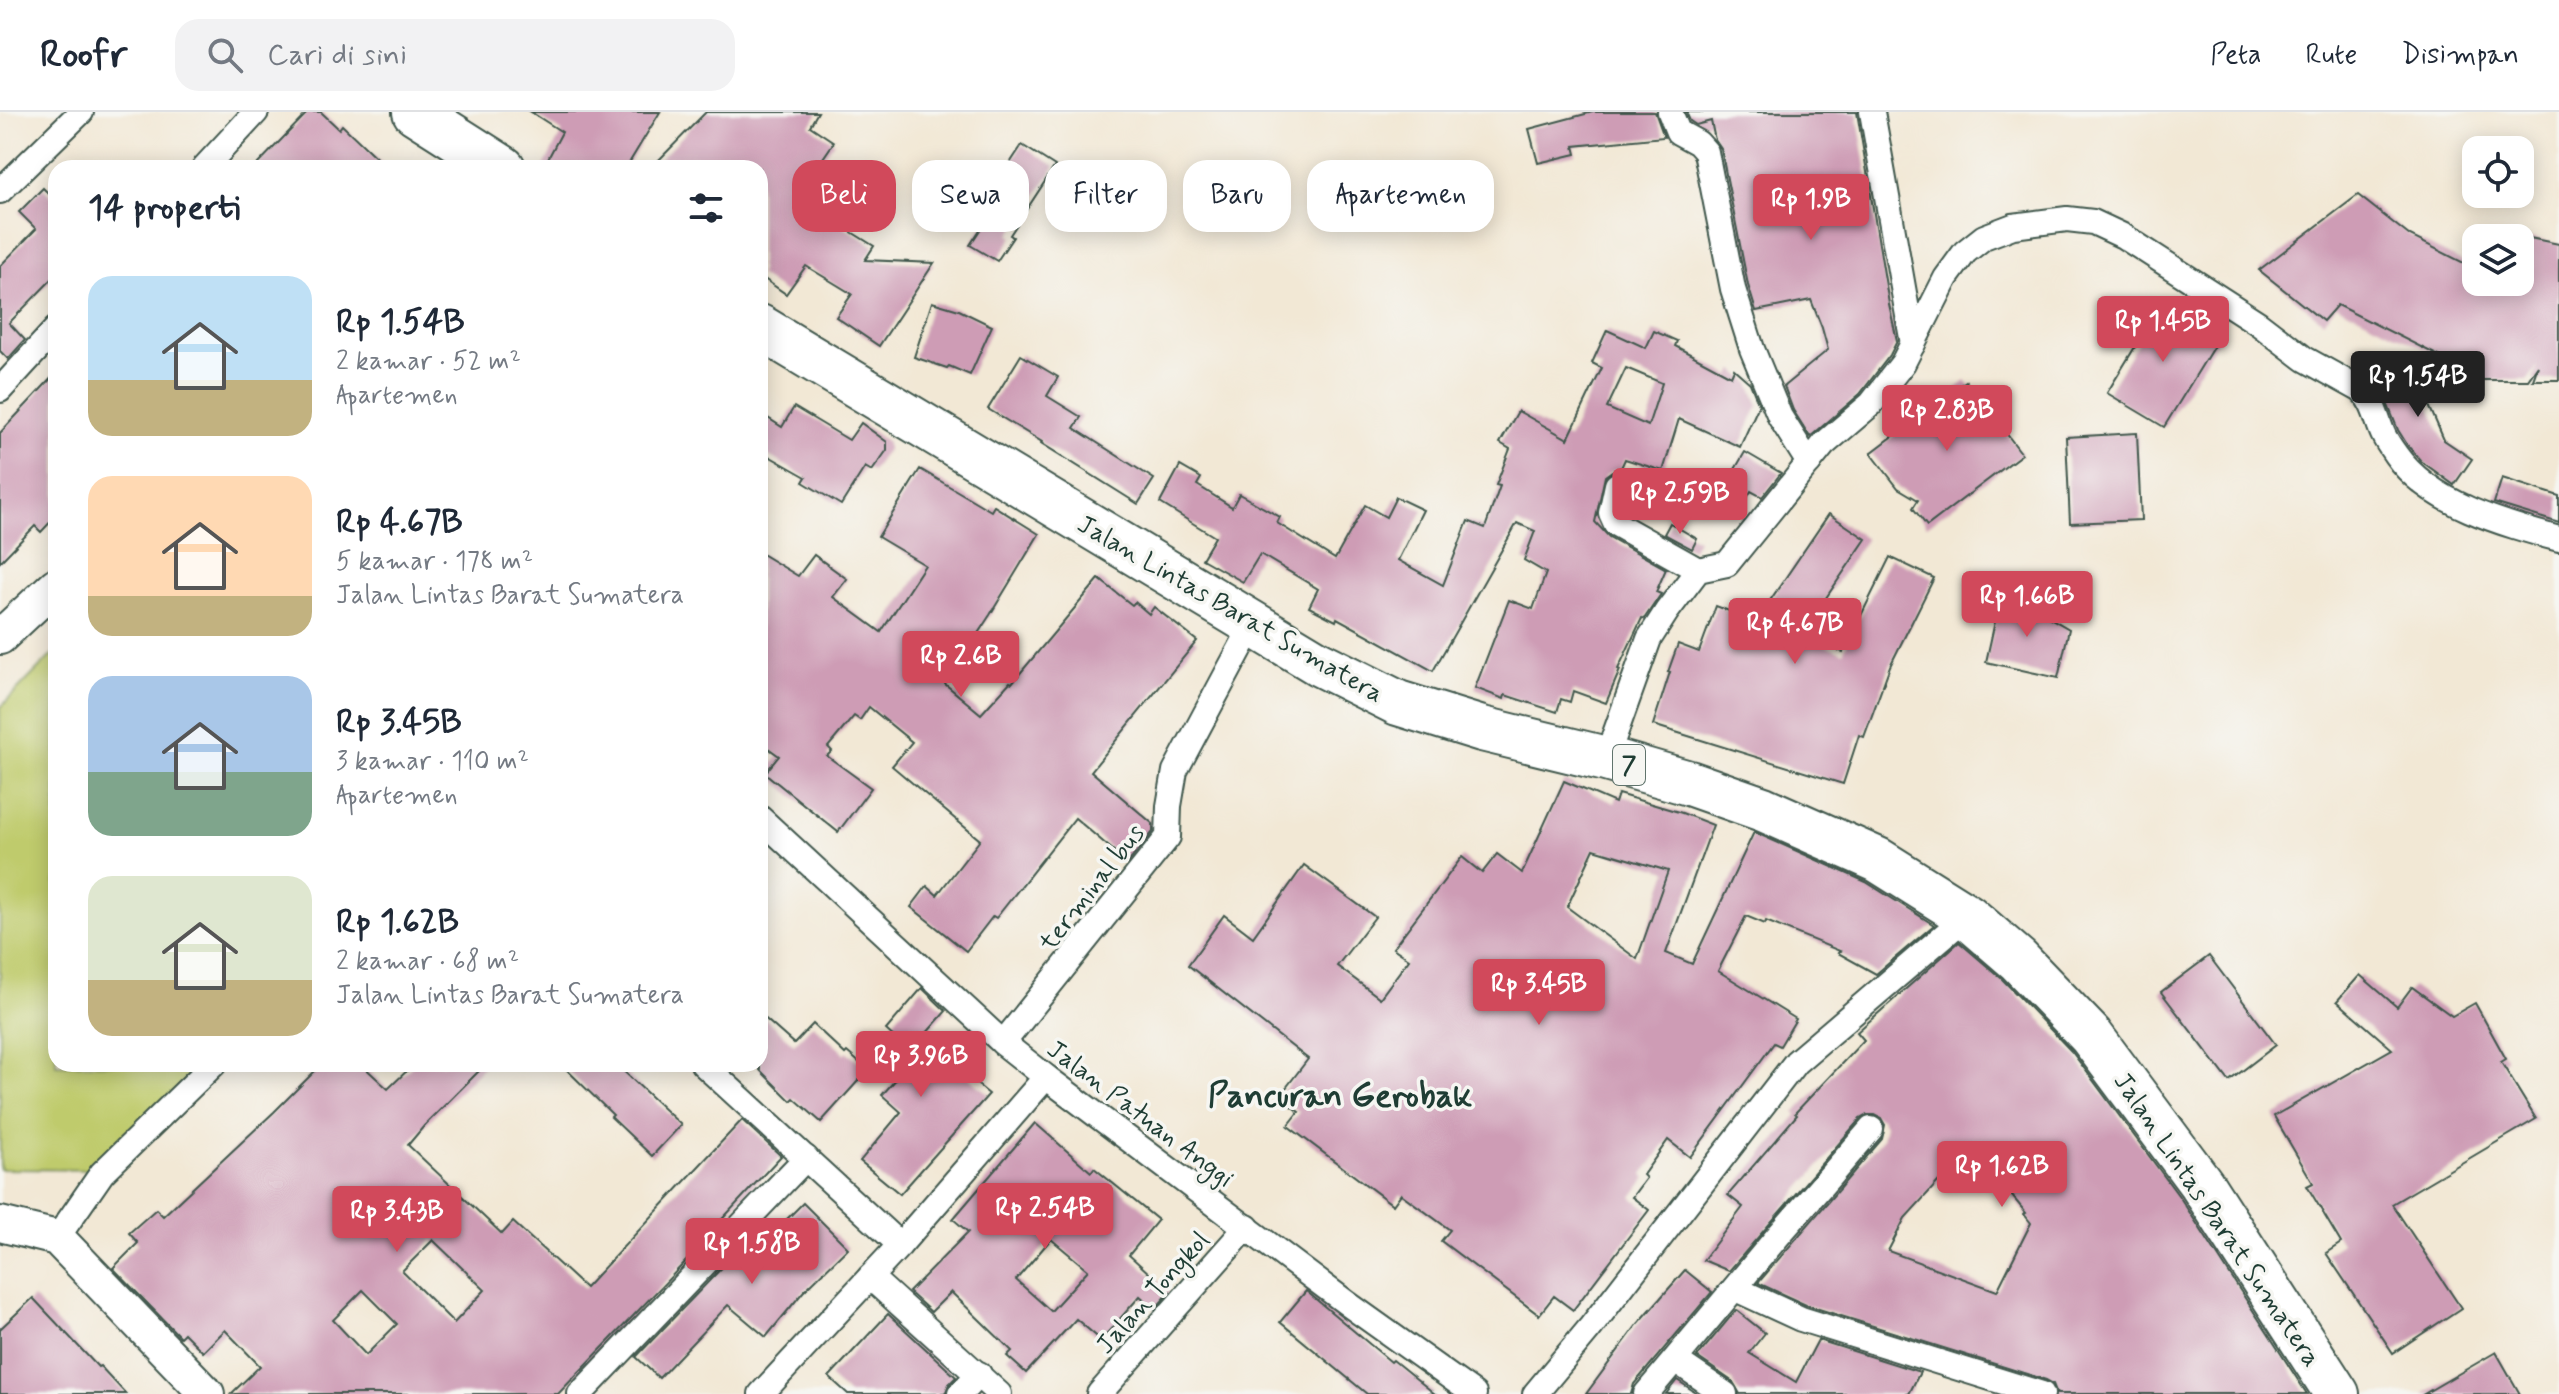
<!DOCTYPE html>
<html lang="id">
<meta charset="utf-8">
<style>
body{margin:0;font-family:Mynerve,sans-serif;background:#f2f2f3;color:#1f2937;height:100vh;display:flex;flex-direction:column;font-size:30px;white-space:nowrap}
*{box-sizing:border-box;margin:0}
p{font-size:26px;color:#747a83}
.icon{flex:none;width:44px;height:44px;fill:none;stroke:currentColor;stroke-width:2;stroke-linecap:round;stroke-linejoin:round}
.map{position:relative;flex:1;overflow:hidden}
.sheet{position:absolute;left:48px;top:48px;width:720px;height:912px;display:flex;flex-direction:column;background:#fff;border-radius:24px;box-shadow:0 4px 20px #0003}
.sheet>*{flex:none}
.banner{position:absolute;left:792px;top:48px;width:760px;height:72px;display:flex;gap:16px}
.controls{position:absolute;left:2462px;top:24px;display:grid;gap:16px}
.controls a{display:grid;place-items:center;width:72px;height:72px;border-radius:16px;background:#fff;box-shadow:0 4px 20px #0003;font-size:40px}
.price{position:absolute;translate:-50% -68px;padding:0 18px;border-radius:8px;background:#d1495b;color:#fff;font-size:26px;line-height:52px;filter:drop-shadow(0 2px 4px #0008)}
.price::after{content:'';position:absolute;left:50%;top:48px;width:24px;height:18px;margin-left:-12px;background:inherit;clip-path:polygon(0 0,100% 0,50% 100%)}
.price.selected{background:#222;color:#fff}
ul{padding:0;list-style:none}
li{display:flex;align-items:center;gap:24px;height:200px;padding:0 40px}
li span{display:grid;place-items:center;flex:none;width:224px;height:160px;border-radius:24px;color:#555}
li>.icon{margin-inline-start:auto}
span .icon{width:96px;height:96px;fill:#fffc;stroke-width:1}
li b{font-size:34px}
h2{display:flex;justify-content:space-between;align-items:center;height:96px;padding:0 40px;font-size:34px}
.tag{padding:0 28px;border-radius:24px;background:#fff;box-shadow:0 4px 20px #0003;font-size:28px;line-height:72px}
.tag.selected{background:#d1495b;color:#fff}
header{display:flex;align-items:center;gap:48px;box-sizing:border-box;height:112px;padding:0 40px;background:#fff;border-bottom:2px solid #e0e1e3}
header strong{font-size:38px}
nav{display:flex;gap:44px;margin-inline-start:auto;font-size:28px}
.search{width:560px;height:72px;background:#f2f2f3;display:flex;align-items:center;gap:20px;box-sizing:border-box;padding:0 28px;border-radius:24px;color:#747a83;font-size:30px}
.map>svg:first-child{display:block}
.green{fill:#bfcb6c;stroke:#6f8450;stroke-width:2}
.building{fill:#ce9cb5;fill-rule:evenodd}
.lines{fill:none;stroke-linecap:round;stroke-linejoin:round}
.street-casing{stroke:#3f574c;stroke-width:28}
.secondary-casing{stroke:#3f574c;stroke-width:38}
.highway-casing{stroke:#3f574c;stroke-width:48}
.street{stroke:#fff;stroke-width:24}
.secondary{stroke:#fff;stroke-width:34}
.highway{stroke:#fff;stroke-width:44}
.labels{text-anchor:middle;stroke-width:7;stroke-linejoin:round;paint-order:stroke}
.shield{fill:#f6f6f2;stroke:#60746d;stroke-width:2}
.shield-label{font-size:24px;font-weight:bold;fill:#1f3d34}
.street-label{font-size:26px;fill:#1f3d34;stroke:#f6f6f2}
.district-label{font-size:34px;font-weight:bold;fill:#1f3d34;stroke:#f6f6f2}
</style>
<header>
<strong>Roofr</strong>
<div class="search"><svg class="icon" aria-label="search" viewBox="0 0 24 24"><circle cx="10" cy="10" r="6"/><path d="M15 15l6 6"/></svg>Cari di sini</div>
<nav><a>Peta</a><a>Rute</a><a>Disimpan</a></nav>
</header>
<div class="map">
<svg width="2559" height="1282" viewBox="0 0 2559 1282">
<rect width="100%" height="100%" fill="#f6f6f2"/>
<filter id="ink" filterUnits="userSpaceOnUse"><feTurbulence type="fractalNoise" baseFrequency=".0125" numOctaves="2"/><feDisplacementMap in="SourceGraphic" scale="16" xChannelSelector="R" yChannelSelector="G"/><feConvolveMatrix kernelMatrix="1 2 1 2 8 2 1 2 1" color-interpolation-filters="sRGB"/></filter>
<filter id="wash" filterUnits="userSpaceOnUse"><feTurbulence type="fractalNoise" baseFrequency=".006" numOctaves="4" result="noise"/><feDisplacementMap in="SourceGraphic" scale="32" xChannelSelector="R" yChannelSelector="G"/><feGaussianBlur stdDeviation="1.8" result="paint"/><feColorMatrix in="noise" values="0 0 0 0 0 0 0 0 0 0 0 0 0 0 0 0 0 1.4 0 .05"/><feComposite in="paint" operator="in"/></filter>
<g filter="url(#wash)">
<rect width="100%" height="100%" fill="#f2e8d5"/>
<path class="green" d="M56,539v413h160l-109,106 -107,-1v-461z"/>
<g id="blocks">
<g class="building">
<path d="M308,0h13l18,17 3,-4 45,43h-133z"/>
<path d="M531,0h129l-34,56h-83l19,-36z"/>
<path d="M706,0h112l-8,14 24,16 -19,28 32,21 -18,27 45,28 -9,14 69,3 -55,83 -43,-29 16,-23 -46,-28 -20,28 -26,-18v-108h-109z"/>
<path d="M1593,0h62l9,25 -90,9 2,8 -38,9 -9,-34z"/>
<path d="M1686,0h171l32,192 8,37 -7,14 -30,39 -50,43 -17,-27 -9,-24 44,-36 -6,-22 -11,-28 -55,11 -8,-26 -27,-136 -6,-9 -4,-19 -15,4 -6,-4z"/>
<path d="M1022,33l33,21 -45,69 3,2 -16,24 -27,-16 27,-41 -10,-6z"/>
<path d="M43,76l13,13v74l-47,48 16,17 -17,19 -8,-8v-85l36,-37 -17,-17z"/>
<path d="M2358,83l52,41 66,33v13h25l7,3 1,-3h11v-46l39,8v136h-26l5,-14 -10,14h-66l3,-11 -128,-64 -14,16 -64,-51z"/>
<path d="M2163,189l57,35 -56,91 -57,-34z"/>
<path d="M932,190l27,8 33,16 -22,49 -21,-9 -2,2 -33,-11z"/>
<path d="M1607,218l39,18 8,-17 23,10 -2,5 56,30 3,-7 16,14 9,22 -19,42 -61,-28 -16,52 -38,-12 -5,11 -8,1 -7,5 -10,46 14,15 57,32 -10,23 5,2 -17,25 -2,-1 -24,51 2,1 -14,33 -33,-12 -3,11 -9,-3 -4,13 -52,-17 -1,4 -29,-11 34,-88 24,9 13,-36 -22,-13 11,-29 -18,-8 -84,148 -96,-53 -1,3 -27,-14 9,-18 -58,-35 -17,28 -41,-23 13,-22 -55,-34 20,-37 21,12 -4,7 35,22 7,-13 41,23 -3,6 58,36 30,-54 21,12 10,-20 27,13 -25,50 45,25 25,-64 17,7 15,-42 -4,-1 14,-36 -10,-6 18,-32 50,28 34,-71 -10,-5zM1626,256l36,15 -14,43 -41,-18z"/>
<path d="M1021,243l37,22 -11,19 34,21 -7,11 80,51 -16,25 -97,-61 1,-1 -54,-33z"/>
<path d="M2407,243l37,85 28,19 -18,26 -33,-24 -13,-15 -10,-16 -13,-32 -17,-26z"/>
<path d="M56,261v143l-15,16 -6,-6 -35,36v-129z"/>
<path d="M1966,269l56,73 -95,72 -14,-18 5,-8 -20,-12 -27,-35z"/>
<path d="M794,295l55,33 12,-17 26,19v8l-15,21 -7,-4 -24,38 -38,-23 3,-5 -46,-26v-38l22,14z"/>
<path d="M2137,321l4,87 -71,3 -4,-86z"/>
<path d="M1745,340l36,21 -19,24 -11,-6 -7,12 -21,-13z"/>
<path d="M920,357l71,42 3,-5 45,28 -49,81 -45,69 36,30 29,-32 2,1 87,-104 33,26 3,-3 14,12 5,-7 43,34 -106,130 62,53v8l-25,31 -53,-45 -79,100 -3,-2 -27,35 -55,-44 16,-21 10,9 43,-55 -88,-74 20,-24 -43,-35 -9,13 -6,-4 -26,31 4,4 -5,5 44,32 -33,44 -73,-59 14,-17 -19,-14v-189l38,23 16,-21 33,24 -14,18 48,35 44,-67 -47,-28z"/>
<path d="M2502,366l57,18v27l-65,-20z"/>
<path d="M1829,402l37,25 -66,97 43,16 47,-95 44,21 -44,88 -26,71 -5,-2 -16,49 -190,-59 17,-53h-2l10,-28 21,8 17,-46 40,15z"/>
<path d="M1670,411l27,16 -5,10 -28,-15z"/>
<path d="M2002,478l67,39 -11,49 -72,-16z"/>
<path d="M1564,669l51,22 3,-9 64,19 31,12 -47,128 26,11 62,-132 112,50 68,43 -58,49 -38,-21 2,-2 -74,-30 -1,3 -19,-8 -28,55 78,48 -16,27 -6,-3 -84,114 -22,-17 -25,35 3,3 -14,19 17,13 -76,100 -19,-14 -15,19 -98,-74 9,-11 -49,-36 -8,11 -105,-79 11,-14 -20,-15 29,-38 -120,-94 36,-50 29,22 51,-72 71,52 -38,49 43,32 29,-39 -16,-11 69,-91 20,16 15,-19 25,19zM1594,737l74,22 -31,88 -70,-52z"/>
<path d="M1959,830l42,36 71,74 109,147 126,195h-250l-4,-10 -7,-4 -240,-75 -48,-22 124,-144 3,-14 -4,-7 -6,-3h-8l-7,4 -131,152 -26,-11 40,-53 -15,-12 69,-80 -2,-2 69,-73 -7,-8zM1971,1034l55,67 -2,1 7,9 -34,68 -109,-40 17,-33z"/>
<path d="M2209,844l67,89 -47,36 -68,-89z"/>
<path d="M2360,863l37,32 15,-20 40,29 23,-13 31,56 -5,3 35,57 -144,85 69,104 -68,45 -67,-100 15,-10 -34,-57 6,-3 -39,-67 118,-67 -55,-48z"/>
<path d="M922,876l24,23 -21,24 33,29 -2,3 33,27 -89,100 -40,-33 41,-49 -19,-17 34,-38 -30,-27z"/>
<path d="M760,902l34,30 19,-20 32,30 2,-2 21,18 -47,52 -27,-24 -3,3 -31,-31z"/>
<path d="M322,952h39l27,25 26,-25h72l-62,62 -16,19 94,89 11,-12 72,66 157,-168 39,36 -69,74 2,2 -156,162h-327l29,-28 -35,-36 -22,22 -19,-19 -4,4 -67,-69 25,-25 -9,-10 27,-24 7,7 111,-104zM433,1128l52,50 -31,33 -52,-52zM363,1178l34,34 -31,31 -33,-35z"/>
<path d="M561,952h55l65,61 -29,31 -41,-39 2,-2z"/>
<path d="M1035,1011l56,49 3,-4 64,52 -29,35 41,37 -15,17 -15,-13 -39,44 -25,-21 -50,54 -19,-17 5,-5 -61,-59 -20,20 -22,-20 59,-60 -15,-13zM1051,1127l37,31 -37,41 -35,-31z"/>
<path d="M803,1091l45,45 -45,44 -37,45 -38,-32 -69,73 -23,-21 100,-104 9,8z"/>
<path d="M1685,1158l27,22 -78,92 -3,10h-45l51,-69z"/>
<path d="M1306,1179l85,71 2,-2 42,34h-68l-87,-72z"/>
<path d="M33,1186l65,69 2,-1 26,28h-126v-65z"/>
<path d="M1736,1198l29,23 -16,20 47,29 22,-42 102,32 -11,22h-169l-7,-12 -36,-25z"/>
<path d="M888,1202l68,63 -7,7 -4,10h-97l-19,-17z"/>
<path d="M2496,1240l24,42h-96z"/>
<path d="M1677,1268l21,14h-32z"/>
</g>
</g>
</g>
<g filter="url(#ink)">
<use href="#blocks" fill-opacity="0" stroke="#3f574c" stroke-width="2"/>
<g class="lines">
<defs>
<g id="street">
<path d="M1670,0l8,20 20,11 8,9 27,137 19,60 28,68 29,46"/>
<path d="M1872,0l41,232"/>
<path d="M204,56l52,-56"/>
<path d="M0,79l81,-79"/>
<path d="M0,278l56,-61"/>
<path d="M1617,373l-6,28 5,11 82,46"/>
<path d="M1606,647l43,-120 18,-28 31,-41 29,-6 97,-120 47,-40 32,-41 43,-85 19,-26 19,-15 29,-11 54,-7 26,3 30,14 135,87 47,36 56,31c13,12 15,28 22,44 3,7 8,14 13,21 34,49 108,69 163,84"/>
<path d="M760,706l243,225 43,34 302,227 126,90"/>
<path d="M1003,931l165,-206 1,-31 6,-35 79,-148"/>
<path d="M703,952l197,181"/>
<path d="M57,1126l45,-65 112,-109"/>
<path d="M870,1165l129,117"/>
<path d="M1736,1177l65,30 241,75"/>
<path d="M1675,1248l50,34"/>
<path d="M580,1282l226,-236"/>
<path d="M761,1282l139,-149 146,-168"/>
<path d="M960,1282l19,-20"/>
<path d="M1099,1282l148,-167"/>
<path d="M1535,1282l55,-66 206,-266 171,-146"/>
<path d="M1646,1282l132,-158 93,-107"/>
</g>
<g id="secondary">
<path d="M0,525l56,-52"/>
<path d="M0,1112l57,14 150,156"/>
</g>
<g id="highway">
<path d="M415,0l88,56"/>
<path d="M760,215l558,336 80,40 84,26 124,30 83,24 74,26 115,51 89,56 51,44 73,76 111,149 135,209"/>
</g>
</defs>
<use href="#street" class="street-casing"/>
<use href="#secondary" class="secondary-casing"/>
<use href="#highway" class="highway-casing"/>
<use href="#street" class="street"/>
<use href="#secondary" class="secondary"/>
<use href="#highway" class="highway"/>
</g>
</g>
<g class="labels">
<rect class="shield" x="1613" y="633" width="32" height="40" rx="6"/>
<g class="shield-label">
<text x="1629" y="661">7</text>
</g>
<g class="street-label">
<text transform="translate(1231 496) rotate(30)" y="9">Jalan Lintas Barat Sumatera</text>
<text transform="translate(1091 775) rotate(-52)" y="9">terminal bus</text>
<text transform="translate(1141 1001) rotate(37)" y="9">Jalan Patuan Anggi</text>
<text transform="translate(2218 1107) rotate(56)" y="9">Jalan Lintas Barat Sumatera</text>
<text transform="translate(1152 1180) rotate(-48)" y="9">Jalan Tongkol</text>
</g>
<g class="district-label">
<text x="1340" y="994">Pancuran Gerobak</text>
</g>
</g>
</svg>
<div class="controls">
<a><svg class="icon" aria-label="locate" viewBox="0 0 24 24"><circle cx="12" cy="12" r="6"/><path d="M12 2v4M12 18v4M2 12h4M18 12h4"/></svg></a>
<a><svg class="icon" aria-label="layers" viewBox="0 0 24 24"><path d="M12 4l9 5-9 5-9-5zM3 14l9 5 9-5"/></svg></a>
</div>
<b class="price" style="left:1811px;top:130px">Rp 1.9B</b>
<b class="price" style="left:2163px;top:252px">Rp 1.45B</b>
<b class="price selected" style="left:2418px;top:307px">Rp 1.54B</b>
<b class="price" style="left:1947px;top:341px">Rp 2.83B</b>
<b class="price" style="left:1680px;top:424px">Rp 2.59B</b>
<b class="price" style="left:2027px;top:527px">Rp 1.66B</b>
<b class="price" style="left:1795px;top:554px">Rp 4.67B</b>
<b class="price" style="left:961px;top:587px">Rp 2.6B</b>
<b class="price" style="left:1539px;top:915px">Rp 3.45B</b>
<b class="price" style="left:921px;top:987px">Rp 3.96B</b>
<b class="price" style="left:2002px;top:1097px">Rp 1.62B</b>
<b class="price" style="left:1045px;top:1139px">Rp 2.54B</b>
<b class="price" style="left:397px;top:1142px">Rp 3.43B</b>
<b class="price" style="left:752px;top:1174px">Rp 1.58B</b>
<div class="banner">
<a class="tag selected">Beli</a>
<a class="tag">Sewa</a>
<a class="tag">Filter</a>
<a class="tag">Baru</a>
<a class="tag">Apartemen</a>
</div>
<section class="sheet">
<h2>14 properti<svg class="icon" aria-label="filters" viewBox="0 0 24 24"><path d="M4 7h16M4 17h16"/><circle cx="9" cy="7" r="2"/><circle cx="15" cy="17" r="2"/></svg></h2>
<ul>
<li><span style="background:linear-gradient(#bfe0f5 65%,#c2b280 0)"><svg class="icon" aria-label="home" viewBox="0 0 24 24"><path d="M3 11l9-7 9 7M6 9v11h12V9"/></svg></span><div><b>Rp 1.54B</b><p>2 kamar · 52 m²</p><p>Apartemen</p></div></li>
<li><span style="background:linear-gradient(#ffd9b3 75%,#c2b280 0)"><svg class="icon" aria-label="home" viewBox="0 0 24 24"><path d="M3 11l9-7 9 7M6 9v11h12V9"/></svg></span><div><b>Rp 4.67B</b><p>5 kamar · 178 m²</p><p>Jalan Lintas Barat Sumatera</p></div></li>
<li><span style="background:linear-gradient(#a9c7e8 60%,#7fa58c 0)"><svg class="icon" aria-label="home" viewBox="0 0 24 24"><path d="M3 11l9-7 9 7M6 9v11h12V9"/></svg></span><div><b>Rp 3.45B</b><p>3 kamar · 110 m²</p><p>Apartemen</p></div></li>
<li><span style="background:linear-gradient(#dfe7d0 65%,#c2b280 0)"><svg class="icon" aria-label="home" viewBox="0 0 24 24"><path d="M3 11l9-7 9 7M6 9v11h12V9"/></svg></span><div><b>Rp 1.62B</b><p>2 kamar · 68 m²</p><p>Jalan Lintas Barat Sumatera</p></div></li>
</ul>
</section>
</div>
